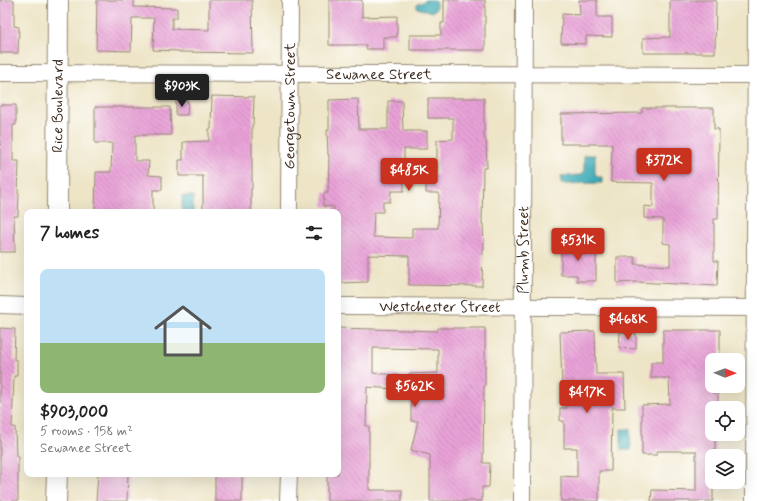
<!DOCTYPE html>
<meta charset="utf-8">
<style>
body{margin:0;font-family:Mynerve,sans-serif;background:#f2f2f2;color:#222;height:100vh;display:flex;flex-direction:column;font-size:15px;white-space:nowrap}
*{box-sizing:border-box;margin:0}
p{font-size:13px;color:#767676}
.icon{flex:none;width:22px;height:22px;fill:none;stroke:currentColor;stroke-width:2;stroke-linecap:round;stroke-linejoin:round}
.map{position:relative;flex:1;overflow:hidden}
.drawer{position:absolute;left:24px;top:209px;width:317px;height:268px;display:flex;flex-direction:column;background:#fff;border-radius:8px;box-shadow:0 4px 16px #0002}
.drawer>*{flex:none}
.needle{width:26px;rotate:91deg}
.buttons{position:absolute;left:705px;top:353px;display:grid;gap:8px}
.buttons a{display:grid;place-items:center;width:40px;height:40px;border-radius:8px;background:#fff;box-shadow:0 4px 16px #0002;font-size:20px}
.price{position:absolute;translate:-50% -34px;padding:0 9px;border-radius:4px;background:#c8321e;color:#fff;font-size:13px;line-height:26px;filter:drop-shadow(0 1px 2px #0008)}
.price::after{content:'';position:absolute;left:50%;top:24px;width:12px;height:9px;margin-left:-6px;background:inherit;clip-path:polygon(0 0,100% 0,50% 100%)}
.price.current{background:#222;color:#fff}
ul{padding:0;list-style:none}
li{display:grid;align-content:center;gap:8px;height:212px;padding:0 16px}
li span{display:grid;place-items:center;height:124px;border-radius:8px;color:#555}
li>.icon{margin-inline-start:auto}
span .icon{width:72px;height:72px;fill:#fffc;stroke-width:1}
li b{font-size:17px}
h2{display:flex;justify-content:space-between;align-items:center;height:48px;padding:0 16px;font-size:17px}
.map>svg:first-child{display:block}
.water{fill:#3aaab7;stroke:#3a6a6a}
.building{fill:url(#building-back-hatch);fill-rule:evenodd}
.lines{fill:none;stroke-linecap:round;stroke-linejoin:round}
.minor-casing{stroke:#948872;stroke-width:18}
.tertiary-casing{stroke:#948872;stroke-width:22}
.minor{stroke:#fff;stroke-width:16}
.tertiary{stroke:#fff;stroke-width:20}
.labels{text-anchor:middle;stroke-width:3;stroke-linejoin:round;paint-order:stroke}
.street-label{font-size:15px;fill:#3b2a1e;stroke:#fdfcf7}
</style>
<div class="map">
<svg width="757" height="501" viewBox="0 0 757 501">
<defs>
<pattern id="building-back-hatch" width="6" height="6" patternUnits="userSpaceOnUse"><rect width="6" height="6" fill="#e9a2d8"/><path d="M-1 5l2 2M0 0l6 6M5-1l2 2" fill="none" stroke="#be84af"/></pattern>
</defs>
<rect width="100%" height="100%" fill="#fdfcf7"/>
<filter id="ink" filterUnits="userSpaceOnUse"><feTurbulence type="fractalNoise" baseFrequency=".025" numOctaves="2"/><feDisplacementMap in="SourceGraphic" scale="8" xChannelSelector="R" yChannelSelector="G"/><feConvolveMatrix kernelMatrix="1 2 1 2 8 2 1 2 1" color-interpolation-filters="sRGB"/></filter>
<filter id="wash" filterUnits="userSpaceOnUse"><feTurbulence type="fractalNoise" baseFrequency=".012" numOctaves="4" result="noise"/><feDisplacementMap in="SourceGraphic" scale="16" xChannelSelector="R" yChannelSelector="G"/><feGaussianBlur stdDeviation="0.9" result="paint"/><feColorMatrix in="noise" values="0 0 0 0 0 0 0 0 0 0 0 0 0 0 0 0 0 1.4 0 .05"/><feComposite in="paint" operator="in"/></filter>
<g filter="url(#wash)">
<rect width="100%" height="100%" fill="#eee5c7"/>
<g class="water">
<path d="M425,0h10l1,4v5l-4,3 -15,-4v-4l6,-2z"/>
<path d="M584,155h11v18l2,4h5v6l-41,1v-8l20,-1 3,-3z"/>
<rect x="182" y="196" width="11" height="16"/>
<path d="M621,429h9l1,21h-10z"/>
</g>
<g id="blocks">
<g class="building">
<path d="M0,0h14v26l5,1 -1,26h-18z"/>
<path d="M97,0h37v7l43,1v10h-5v11l37,1v-30h43l1,53 -74,-1v-1l-26,-1 1,-32h-22l-1,33 -35,-1z"/>
<path d="M329,0h33v17l35,-1v21h-14v12h-17v-4h-37z"/>
<path d="M444,0h41v50h-75v-15h31v-12h3z"/>
<path d="M579,0h18v17h15v20l-26,-1v8l-25,-1 1,-29 18,1z"/>
<path d="M670,0h46l-1,53h-72v-15l27,-1z"/>
<path d="M212,96l42,1 -1,28h-1v64h-1v23h-48v-36h-24v-16h4v-18l26,-1v-12h2z"/>
<path d="M428,98h56v41h2l1,29h-4l-1,56h1l1,25h-1l-1,37 -73,-1v-29l-41,-1v27l-30,1v-71h-4v-5l-11,-1 1,-13h4l1,-38h-1l-1,-25h2v-30l29,-1 1,30h29v-28h14l1,30h24v18h-23v42h-13l-1,11h-7v10h-9l-1,25 39,1v-10h26l1,-35h-13v-18h11v-35l16,-1v-21h-25z"/>
<path d="M176,100l12,1 -1,14h-11z"/>
<path d="M0,105h16v20h-3v36h6l-1,33h1l-1,22h-4l1,36h-15z"/>
<path d="M95,107h75l1,28h-36v26h14l-1,14 14,1v14h-9v22h-58l1,-40h15l1,-29h-17z"/>
<path d="M642,108h72v21h5l-1,90h-4v42h4l-1,25 -81,-4 -19,1v-26h18v7l35,2v-22l-7,-1v-24l-19,-1v-12l9,1v-24l-42,-1 1,-38h-51v-30l81,-1z"/>
<path d="M561,243h18v7h17v31h-19v-6h-16z"/>
<path d="M0,328l15,1 -1,31h3v16h-3l-2,51h3l1,29h2v45h-18z"/>
<path d="M338,328l100,3v-3h47v58h-1l-1,77h7l-1,24h-7v14h-52v-46l-19,-5 7,-29h-7v-31l-44,-3 -1,39h3v64h33v11h-75v-27h11zM373,348l65,1v24l-30,1 1,2 -36,-3z"/>
<path d="M663,330h57v28h-8v35h6v15h-6v26h3v17h-3v31h1v19h-62l1,-11 44,1v-40h-39v4h-15v-50l28,-1 -1,-26h-18v-16h12z"/>
<path d="M595,331l1,43h28l1,34h-13l-1,63h-12v30h-38v-25l16,1v-29h-13v-27h-4v-13h7v-23h-5l-2,-53z"/>
<path d="M620,332l16,1v16l-17,-1z"/>
<path d="M98,474h30l-1,27h-31z"/>
<rect x="215" y="474" width="27" height="27"/>
</g>
</g>
</g>
<g filter="url(#ink)">
<use href="#blocks" fill-opacity="0" stroke="#948872" stroke-width="1"/>
<g class="lines">
<defs>
<g id="minor">
<path id="s1" d="M0,73l757,2"/>
<path id="s2" d="M289,212l1,-212"/>
<path d="M0,305l27,1"/>
<path id="s3" d="M338,306l419,2"/>
<path d="M288,501l1,-27"/>
<path id="s4" d="M522,501l2,-501"/>
<path d="M754,501l2,-501"/>
</g>
<g id="tertiary">
<path id="s5" d="M57,212l1,-212"/>
<path d="M56,501l1,-27"/>
</g>
</defs>
<use href="#minor" class="minor-casing"/>
<use href="#tertiary" class="tertiary-casing"/>
<use href="#minor" class="minor"/>
<use href="#tertiary" class="tertiary"/>
</g>
</g>
<g class="labels">
<g class="street-label">
<text dy="5" stroke="none"><textPath href="#s1" startOffset="379">Sewanee Street</textPath></text>
<text dy="5" stroke="none"><textPath href="#s5" startOffset="106">Rice Boulevard</textPath></text>
<text dy="5" stroke="none"><textPath href="#s2" startOffset="106">Georgetown Street</textPath></text>
<text dy="5" stroke="none"><textPath href="#s4" startOffset="251">Plumb Street</textPath></text>
<text dy="5" stroke="none"><textPath href="#s3" startOffset="102">Westchester Street</textPath></text>
</g>
</g>
</svg>
<div class="buttons">
<a><svg class="needle" viewBox="-14 -14 28 28"><path d="M0-13l5 13h-10z" fill="#e53935"/><path d="M0 13l5-13h-10z" fill="#767676"/></svg></a>
<a><svg class="icon" aria-label="locate" viewBox="0 0 24 24"><circle cx="12" cy="12" r="6"/><path d="M12 2v4M12 18v4M2 12h4M18 12h4"/></svg></a>
<a><svg class="icon" aria-label="layers" viewBox="0 0 24 24"><path d="M12 4l9 5-9 5-9-5zM3 14l9 5 9-5"/></svg></a>
</div>
<b class="price current" style="left:182px;top:108px">$903K</b>
<b class="price" style="left:664px;top:182px">$372K</b>
<b class="price" style="left:409px;top:192px">$485K</b>
<b class="price" style="left:578px;top:262px">$531K</b>
<b class="price" style="left:628px;top:341px">$468K</b>
<b class="price" style="left:415px;top:408px">$562K</b>
<b class="price" style="left:587px;top:414px">$417K</b>
<section class="drawer">
<h2>7 homes<svg class="icon" aria-label="filters" viewBox="0 0 24 24"><path d="M4 7h16M4 17h16"/><circle cx="9" cy="7" r="2"/><circle cx="15" cy="17" r="2"/></svg></h2>
<ul>
<li><span style="background:linear-gradient(#bfe0f5 60%,#8fb573 0)"><svg class="icon" aria-label="home" viewBox="0 0 24 24"><path d="M3 11l9-7 9 7M6 9v11h12V9"/></svg></span><div><b>$903,000</b><p>5 rooms · 158 m²</p><p>Sewanee Street</p></div></li>
</ul>
</section>
</div>
